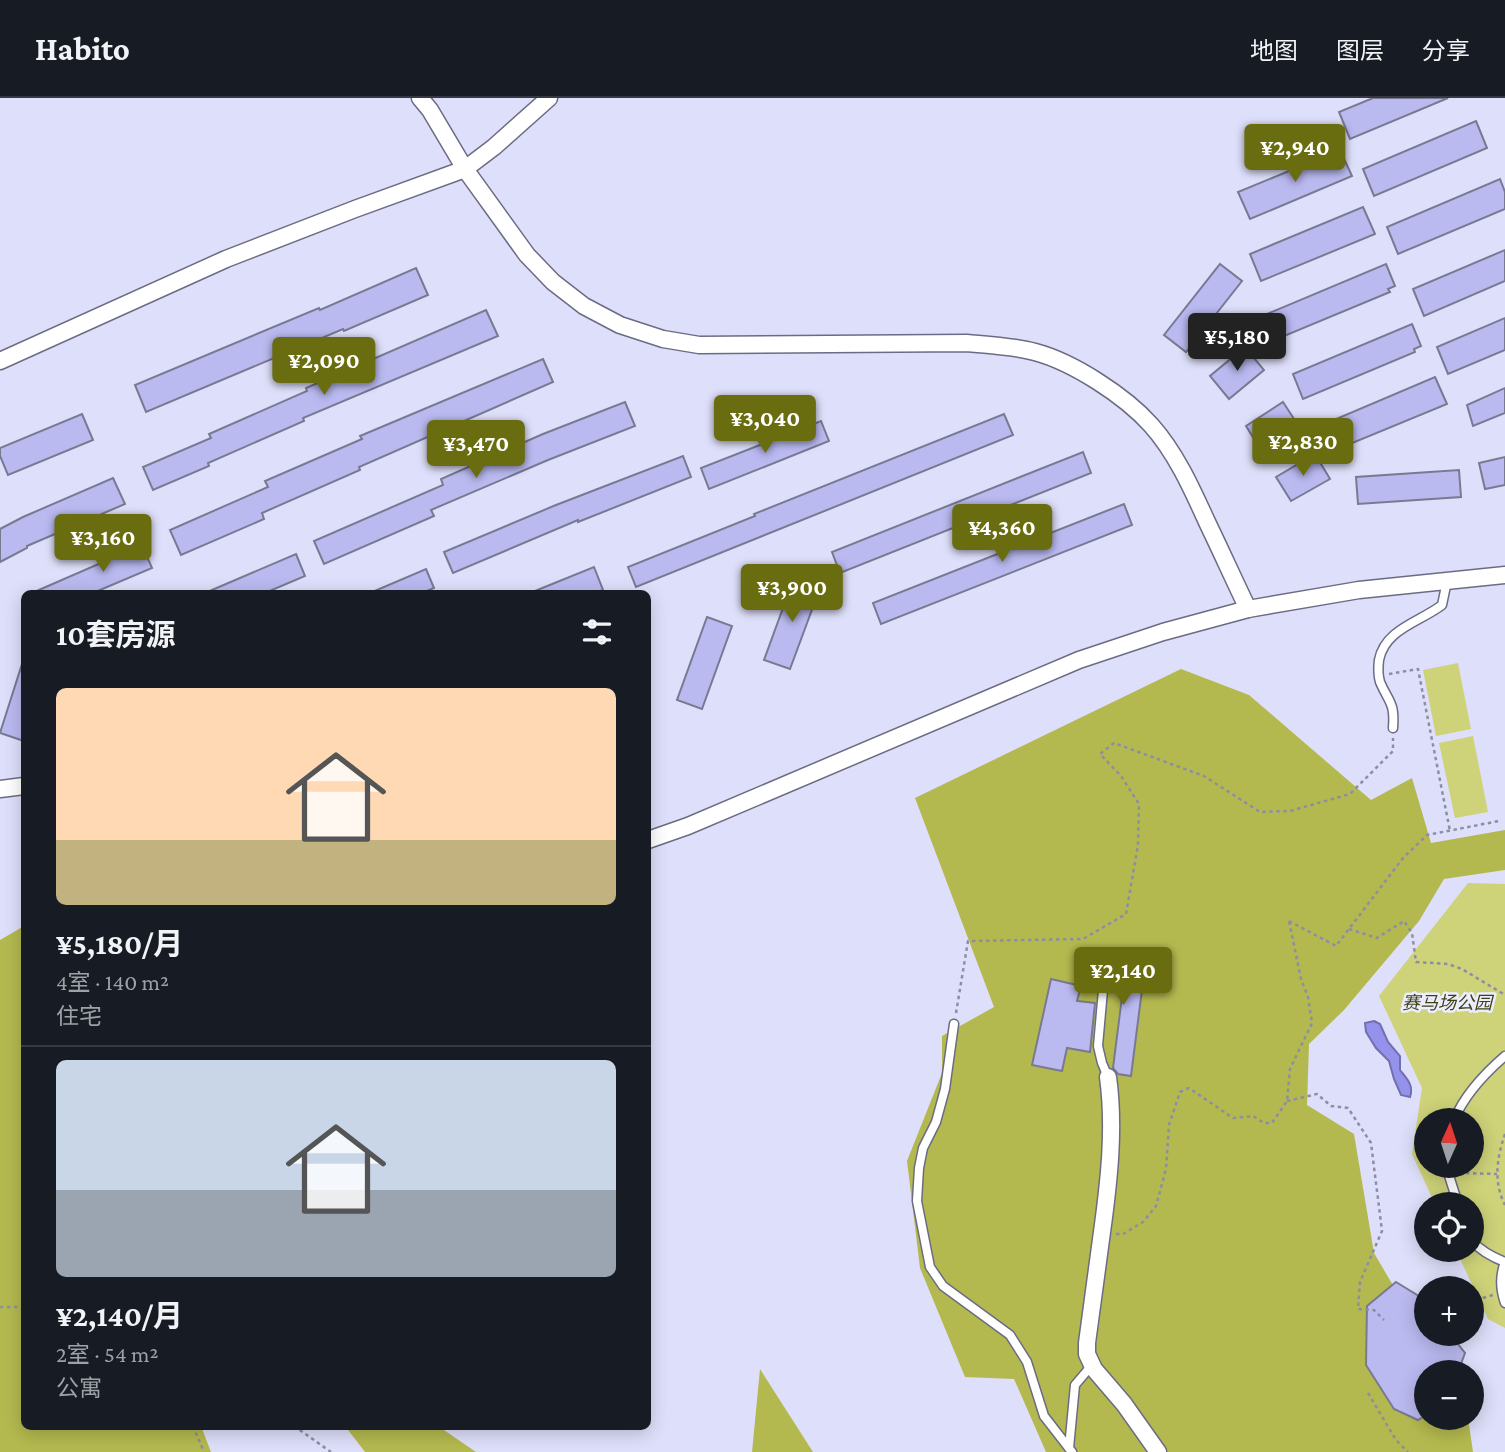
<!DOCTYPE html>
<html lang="zh">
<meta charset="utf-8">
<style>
body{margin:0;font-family:"Crimson Pro","Noto Sans SC",serif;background:#20242c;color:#f1f3f6;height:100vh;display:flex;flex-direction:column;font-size:26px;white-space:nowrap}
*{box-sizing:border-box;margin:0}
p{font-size:23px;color:#9ea1a6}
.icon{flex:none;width:38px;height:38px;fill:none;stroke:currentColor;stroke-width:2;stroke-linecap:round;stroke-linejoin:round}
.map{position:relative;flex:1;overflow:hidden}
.side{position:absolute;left:21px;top:492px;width:630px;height:840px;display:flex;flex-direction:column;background:#171b24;border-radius:10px;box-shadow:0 4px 18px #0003}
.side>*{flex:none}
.needle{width:46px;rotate:3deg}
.tools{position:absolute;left:1414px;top:1010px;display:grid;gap:14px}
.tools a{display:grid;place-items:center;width:70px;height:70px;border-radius:50%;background:#171b24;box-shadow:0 4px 18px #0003;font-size:35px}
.price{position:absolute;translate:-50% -60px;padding:0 16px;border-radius:7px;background:#6a6d0f;color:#fff;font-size:23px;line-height:46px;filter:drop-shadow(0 2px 4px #0008)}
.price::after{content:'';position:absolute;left:50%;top:42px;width:21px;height:16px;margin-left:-10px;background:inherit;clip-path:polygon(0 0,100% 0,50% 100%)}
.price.on{background:#222;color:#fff}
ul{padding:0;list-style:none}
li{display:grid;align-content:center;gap:14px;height:371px;padding:0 35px}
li+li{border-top:2px solid #363941}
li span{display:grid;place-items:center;height:217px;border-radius:10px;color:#555}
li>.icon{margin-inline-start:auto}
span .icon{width:126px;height:126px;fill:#fffc;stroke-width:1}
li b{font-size:30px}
h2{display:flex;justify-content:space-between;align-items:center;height:84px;padding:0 35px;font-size:30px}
header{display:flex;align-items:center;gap:42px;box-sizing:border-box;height:98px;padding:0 35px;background:#171b24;border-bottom:2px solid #363941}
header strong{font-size:33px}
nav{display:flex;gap:38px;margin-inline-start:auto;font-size:24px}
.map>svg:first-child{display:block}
.green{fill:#ced379;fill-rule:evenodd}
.forest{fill:#b4b94f}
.water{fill:#9592eb;stroke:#716fb0;stroke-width:2}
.building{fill:#babaf1;stroke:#797992;stroke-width:2}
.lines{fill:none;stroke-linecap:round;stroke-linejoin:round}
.lane-casing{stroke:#6b6c83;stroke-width:11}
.street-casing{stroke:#6b6c83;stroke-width:19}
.path{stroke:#8e8ea2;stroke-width:2.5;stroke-dasharray:3.5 3.5;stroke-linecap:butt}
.lane{stroke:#fff;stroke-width:8}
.street{stroke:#fff;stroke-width:16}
.labels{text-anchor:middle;stroke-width:5;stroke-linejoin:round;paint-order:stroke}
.park-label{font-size:18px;font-style:italic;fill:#3e4014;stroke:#ecedfe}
</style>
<header>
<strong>Habito</strong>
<nav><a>地图</a><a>图层</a><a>分享</a></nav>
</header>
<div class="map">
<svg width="1505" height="1354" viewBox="0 0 1505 1354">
<rect width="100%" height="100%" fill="#dedffa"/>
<g class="green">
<path d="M1458,565l13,66 -35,7 -13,-66z"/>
<path d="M1473,638l15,76 -33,6 -16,-75z"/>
<path d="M1468,785l37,1v444l-17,-9 -32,-69h16v-46h-37l-23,-50 10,-66 -43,-92zM1426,1022h46v46h-46z"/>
</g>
<g class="forest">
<path d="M1181,571l68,26 122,105 41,-22 19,65 74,-13v40l-61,9 -25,42 -75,89 -35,34 -2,61 47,29 20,119 70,119h-18v46h42l5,34h-427l-32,-73 -49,-2 -45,-109 -13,-107 35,-88v-37l52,-29 -79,-209z"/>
<path d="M24,828v500h177l10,26h-211v-512z"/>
<path d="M760,1271l53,83h-61z"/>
<path d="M345,1328h93l38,26h-111z"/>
</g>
<path class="water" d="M1374,923l6,3 8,18 12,14v14c7,9 14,15 10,27l-9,-2 -7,-16 -5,-18 -13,-13 -10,-16 -1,-9z"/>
<g class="building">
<path d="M1373,0h75l-98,41 -11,-27z"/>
<path d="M1476,23l11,27 -113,48 -11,-27z"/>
<path d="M1340,52l12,26 -102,43 -12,-27z"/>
<path d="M1500,81l5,13v17l-107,45 -11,-27z"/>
<path d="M1363,109l12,27 -114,47 -11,-27z"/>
<path d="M1505,152v31l-81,35 -11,-27z"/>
<path d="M1220,166l22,17 -56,71 -22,-17z"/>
<path d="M1386,166l9,22 -7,3 2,3 -113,47 -10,-25z"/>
<path d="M416,170l12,27 -84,36 -1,-2 -197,83 -11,-27 184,-77 1,2z"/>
<path d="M486,212l12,26 -195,82 1,3 -96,42 1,3 -56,24 -10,-23 68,-29 -2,-4 98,-43 -1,-3z"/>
<path d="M1505,220v32l-57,24 -11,-27z"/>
<path d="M1412,226l9,22 -7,3 1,3 -112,47 -10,-25z"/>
<path d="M1245,249l19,23 -35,29 -19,-23z"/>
<path d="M543,261l10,23 -194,85 1,3 -98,43 2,6 -83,36 -11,-25 98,-43 -3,-6 97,-42 -2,-3z"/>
<path d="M1435,279l12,27 -114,47 -11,-26z"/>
<path d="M1505,290v25l-32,13 -6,-21z"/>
<path d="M625,304l10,24 -87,34 -117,50 3,6 -110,48 -10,-23 129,-56 -2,-6 102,-45z"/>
<path d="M1283,304l15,23 -37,25 -15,-24z"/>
<path d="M82,316l11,26 -85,35 -8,-19v-8z"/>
<path d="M1004,316l9,21 -377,152 -8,-20 127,-51 -1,-2z"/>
<path d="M821,323l8,20 -120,48 -8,-21z"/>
<path d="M1083,354l8,21 -251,100 -8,-21z"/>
<path d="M1315,356l15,25 -39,22 -15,-24z"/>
<path d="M683,358l8,21 -113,45v-2l-125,53 -9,-21 112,-47z"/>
<path d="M1505,359v28l-20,4 -6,-26z"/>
<path d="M1459,372l2,27 -103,7 -2,-27z"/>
<path d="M113,380l12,26 -98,42v2l-27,14v-33l23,-12z"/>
<path d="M1124,406l8,21 -251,99 -8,-21z"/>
<path d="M142,447l10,23 -59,25h-61z"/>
<path d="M296,456l9,22 -40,17h-60z"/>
<path d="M594,469l9,23 -9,3h-64z"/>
<path d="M426,471l8,19 -12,5h-52z"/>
<path d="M794,480l26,10 -30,81 -26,-9z"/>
<path d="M707,519l25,9 -30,83 -25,-9z"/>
<path d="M22,566l2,1v76l-24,-8z"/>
<path d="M1089,861l56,7 -14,110 -13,-2 -5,-6 11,-87 -38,-4z"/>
<path d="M1051,881l30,7 -4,15 18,2 -5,49 -23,-4 -5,23 -30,-6z"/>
<path d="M1396,1184l26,16 4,6v30h24l15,19 -7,19h-32v43l-8,5 -24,-11 -28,-44 1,-59z"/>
</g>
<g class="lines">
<defs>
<g id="lane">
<path d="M1393,630c2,-26 -4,-25 -13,-46 -2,-7 -2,-14 -1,-22 6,-31 41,-38 63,-55l5,-24"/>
<path d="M1103,892l-5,56 4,17 6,14"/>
<path d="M954,926l-9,65 -9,33 -13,26 -4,20 -2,33 13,66 13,19 67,49 17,27 17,54 28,36"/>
<path d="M1454,1022c11,-26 30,-46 51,-64"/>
<path d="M1446,1068l12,38"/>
<path d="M1472,1143c9,10 20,16 33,21"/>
<path d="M1505,1164c-5,13 -5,27 0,41"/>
<path d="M1069,1350l6,-63 17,-20"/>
</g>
<g id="street">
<path d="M420,0l10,12 35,59 62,86 26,27 31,24 36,19 43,14 36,6 268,-2c23,2 46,3 68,9 38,10 90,44 116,73 25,28 41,64 56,97 14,29 27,58 41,87"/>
<path d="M0,263l226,-102 129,-50 110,-40 29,-22 55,-49"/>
<path d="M0,691l24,-3"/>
<path d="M648,742l40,-14 391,-166 84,-28 85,-23 111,-19 146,-15"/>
<path d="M1108,979c7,51 1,104 -6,155 -5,37 -10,74 -15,111v11l7,15 30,35 34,48"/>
</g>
</defs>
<use href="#lane" class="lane-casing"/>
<use href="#street" class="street-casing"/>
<g class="path">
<path d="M1389,576l29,-5 32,162"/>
<path d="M1289,823l47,25 67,-88 24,-23 72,-14"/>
<path d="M1349,831l28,9 27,-17 8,12 4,29 32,2 14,5 43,26"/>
<path d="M956,915l12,-72 115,-2 43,-25 12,-69 1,-41 -18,-28 -21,-22 14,-11 90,33 56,36 30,-1 60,-17 43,-43v-13"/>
<path d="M1287,1003l30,-7 14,12 17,2 23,35 11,88 -22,51 -2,27 16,1 10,10"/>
<path d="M1505,1036c-8,23 -12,48 0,71"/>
<path d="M1459,1075l38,1"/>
<path d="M1116,1136h7l20,-12 13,-16 10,-37 3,-44 11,-33 9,-4 44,30 20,-2 11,7h8l15,-22 3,-32 22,-46 -4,-26 -7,-18 -12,-58"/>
<path d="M0,1209h24"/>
<path d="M1472,1209l11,-9 10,-3"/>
<path d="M1368,1295l28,47 12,12"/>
<path d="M193,1328l11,26"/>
<path d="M294,1328l37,26"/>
</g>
<use href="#lane" class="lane"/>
<use href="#street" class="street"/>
</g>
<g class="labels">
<g class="park-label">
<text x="1447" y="911">赛马场公园</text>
</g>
</g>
</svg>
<div class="tools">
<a><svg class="needle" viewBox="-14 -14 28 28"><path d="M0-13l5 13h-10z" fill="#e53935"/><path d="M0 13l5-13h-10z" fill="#9ea1a6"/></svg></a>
<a><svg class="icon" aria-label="locate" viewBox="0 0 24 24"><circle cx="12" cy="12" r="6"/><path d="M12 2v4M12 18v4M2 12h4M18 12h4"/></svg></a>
<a>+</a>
<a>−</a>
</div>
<b class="price" style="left:1295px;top:86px">¥2,940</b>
<b class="price on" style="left:1237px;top:275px">¥5,180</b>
<b class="price" style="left:324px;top:299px">¥2,090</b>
<b class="price" style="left:765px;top:357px">¥3,040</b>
<b class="price" style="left:1303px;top:380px">¥2,830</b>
<b class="price" style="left:476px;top:382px">¥3,470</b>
<b class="price" style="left:1002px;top:466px">¥4,360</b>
<b class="price" style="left:103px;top:476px">¥3,160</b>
<b class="price" style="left:792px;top:526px">¥3,900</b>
<b class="price" style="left:1123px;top:909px">¥2,140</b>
<section class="side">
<h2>10套房源<svg class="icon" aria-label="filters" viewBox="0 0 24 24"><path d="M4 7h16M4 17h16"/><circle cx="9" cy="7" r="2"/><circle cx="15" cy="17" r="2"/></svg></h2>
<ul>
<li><span style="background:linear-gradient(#ffd9b3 70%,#c2b280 0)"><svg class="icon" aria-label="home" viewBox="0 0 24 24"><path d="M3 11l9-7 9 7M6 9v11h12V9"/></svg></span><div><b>¥5,180/月</b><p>4室 · 140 m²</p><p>住宅</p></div></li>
<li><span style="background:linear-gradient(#c9d6e8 60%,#9aa5b1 0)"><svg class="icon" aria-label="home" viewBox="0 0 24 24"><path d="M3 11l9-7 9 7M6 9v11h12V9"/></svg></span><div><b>¥2,140/月</b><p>2室 · 54 m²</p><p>公寓</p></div></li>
</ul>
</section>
</div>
